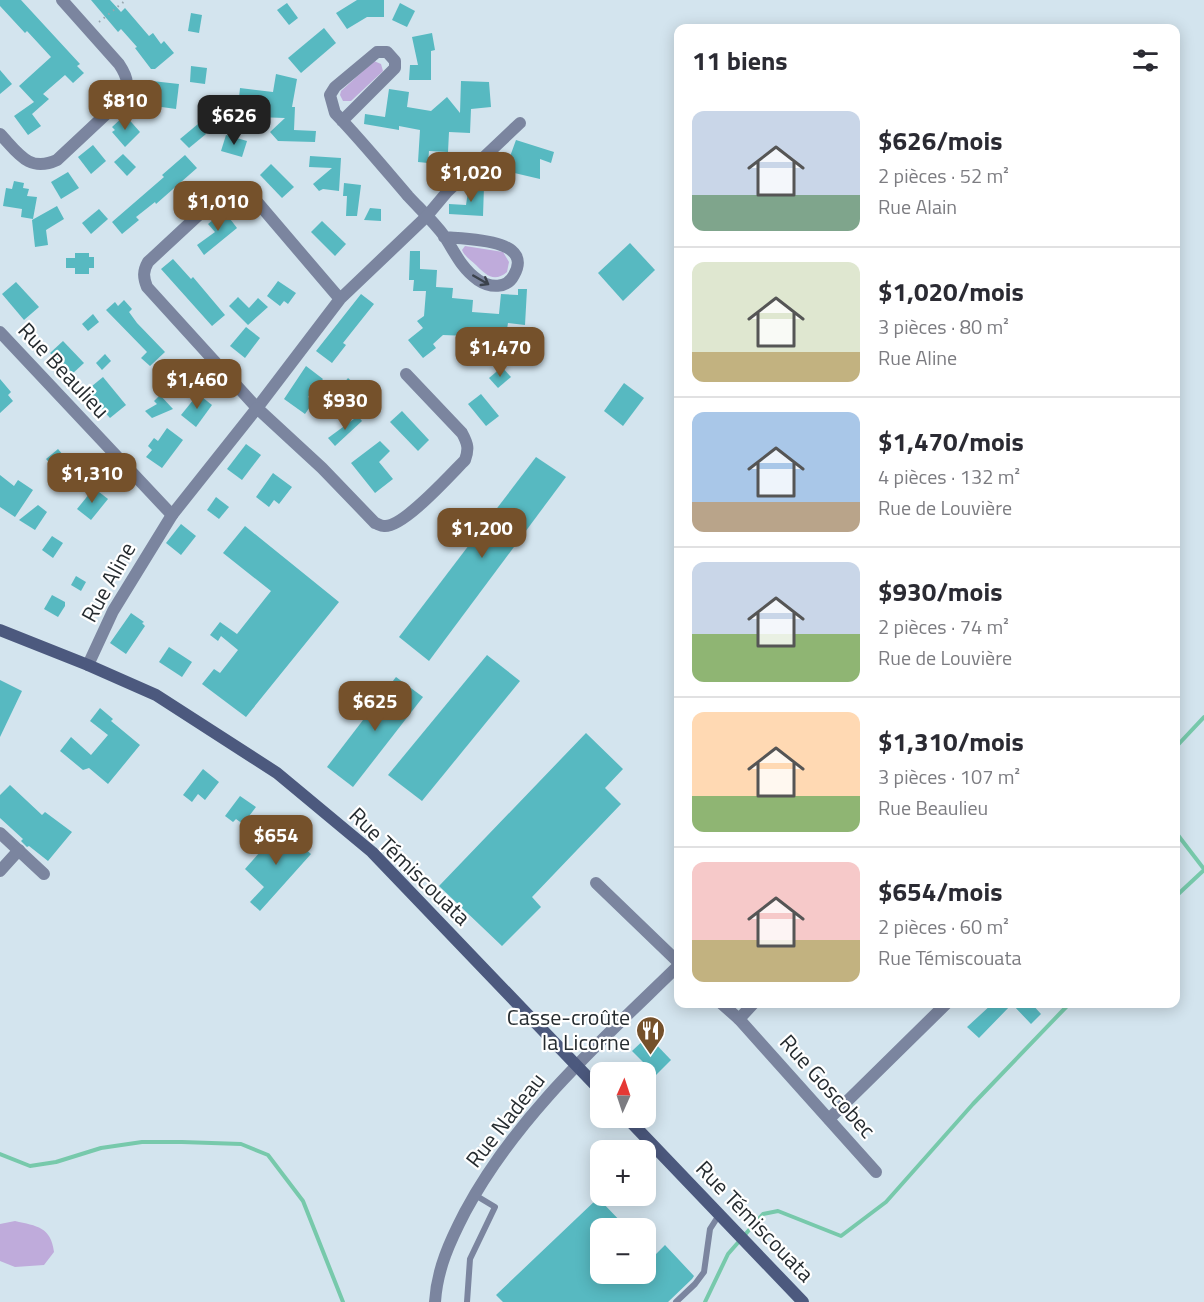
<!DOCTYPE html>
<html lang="fr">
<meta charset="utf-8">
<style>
body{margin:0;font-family:"Titillium Web",sans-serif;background:#f7f7f7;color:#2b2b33;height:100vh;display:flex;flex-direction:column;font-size:22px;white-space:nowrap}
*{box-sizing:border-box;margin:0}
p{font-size:20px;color:#7c7c81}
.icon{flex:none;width:33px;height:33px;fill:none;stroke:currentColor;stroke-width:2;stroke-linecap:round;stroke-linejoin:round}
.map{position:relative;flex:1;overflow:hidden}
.side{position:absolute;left:674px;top:24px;width:506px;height:984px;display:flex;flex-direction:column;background:#fff;border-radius:12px;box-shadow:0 3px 15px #0003}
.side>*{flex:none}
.needle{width:39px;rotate:3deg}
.tools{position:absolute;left:590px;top:1062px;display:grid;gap:12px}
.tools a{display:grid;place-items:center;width:66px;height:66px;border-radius:12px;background:#fff;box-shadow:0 3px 15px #0003;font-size:30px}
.price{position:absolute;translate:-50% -51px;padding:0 14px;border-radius:12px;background:#75512b;color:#fff;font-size:20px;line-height:39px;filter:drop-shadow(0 2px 3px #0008)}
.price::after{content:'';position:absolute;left:50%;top:36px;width:18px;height:14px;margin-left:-9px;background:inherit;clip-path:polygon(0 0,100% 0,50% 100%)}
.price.current{background:#222;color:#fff}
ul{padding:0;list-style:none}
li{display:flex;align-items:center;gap:18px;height:150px;padding:0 18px}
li+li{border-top:2px solid #e1e1e2}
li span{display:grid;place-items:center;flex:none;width:168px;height:120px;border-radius:12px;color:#555}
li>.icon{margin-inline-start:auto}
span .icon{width:72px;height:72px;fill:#fffc;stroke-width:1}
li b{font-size:26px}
h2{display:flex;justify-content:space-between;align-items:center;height:72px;padding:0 18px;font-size:26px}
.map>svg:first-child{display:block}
.green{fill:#bfabdb}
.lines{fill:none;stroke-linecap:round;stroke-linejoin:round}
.stream{stroke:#77c9ab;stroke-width:4}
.building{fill:#57b9c1}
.path{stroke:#98a6ae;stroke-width:2;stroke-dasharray:1.5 4.5;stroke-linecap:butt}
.lane{stroke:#7b859f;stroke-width:6}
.street{stroke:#7b859f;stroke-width:12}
.secondary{stroke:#4c597e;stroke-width:12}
.oneway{stroke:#3b424c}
.labels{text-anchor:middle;stroke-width:4.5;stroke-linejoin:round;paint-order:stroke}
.street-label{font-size:22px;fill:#262c30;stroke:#fff}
.poi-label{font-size:22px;fill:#262c30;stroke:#fff;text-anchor:end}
</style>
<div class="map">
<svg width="1204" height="1302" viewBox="0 0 1204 1302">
<rect width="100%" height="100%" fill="#d3e4ee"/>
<g class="green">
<path d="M374,61l7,3 2,7 -32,30h-8l-3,-6 1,-4z"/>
<path d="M465,246l38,6 6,10 -2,10c-13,11 -21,3 -31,-7 -5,-5 -11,-8 -14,-15z"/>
<path d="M15,1221c22,5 36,6 39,31l-10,13 -29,2 -15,-6v-37z"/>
</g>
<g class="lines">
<g class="stream">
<path d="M1174,749l30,-32"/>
<path d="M1174,830l30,39"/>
<path d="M1174,898l30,-28"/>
<path d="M0,1154l30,12 26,-4 45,-14 41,-6h40l59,2 27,11 35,46 40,101"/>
<path d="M705,1302l23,-48 35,-40 15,-3 63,25 45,-34 87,-98 96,-100"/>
</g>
</g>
<g class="building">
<path d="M0,0h21l59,64 -3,2 7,7 -11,10 -8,-8 -22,19 6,5 -17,15 9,12 -13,9 -14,-19 20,-14 -15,-16 32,-29 -24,-26 -2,2 -25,-27z"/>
<path d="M91,0h19l11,12 4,-4 24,28 4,-3 8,11 3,-3 10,12 -19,16h-4l-16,-21 2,-1 -16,-18 -3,3z"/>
<path d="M357,0h27v17h-17l-20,12 -11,-16z"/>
<path d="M287,3l11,15 -9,7 -12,-15z"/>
<path d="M400,3l15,8 -8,16 -15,-7z"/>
<path d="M191,13l11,2 -3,18 -11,-2z"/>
<path d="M324,28l12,15 -35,30 -13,-15z"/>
<path d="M432,33l3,17 -4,1v29h-22l1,-15h8l-6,-28z"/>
<path d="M191,66l16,2 -2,16 -15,-2z"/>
<path d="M0,70l12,14 -12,10z"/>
<path d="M276,74l21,5 -5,28h3l-1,23 22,1 -1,11 -37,-1 -8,-9 15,-14 -29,-1 -9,-9 10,-8 -18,-2 1,-10 33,4z"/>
<path d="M143,80l36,4 -3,25 -36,-5z"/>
<path d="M461,81l28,1 2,25 -20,2 -1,24 -21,-1 -1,20 -19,-1 -1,12 -10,-1 2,-32 -21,-4v4l-35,-6 1,-10 20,3 4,-28 20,3 -2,15 24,4 16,-14 13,16z"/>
<path d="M125,115l15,17 -15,15 -13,-15 3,-2 -3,-3z"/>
<path d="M198,124l8,10 -17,14 -9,-9z"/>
<path d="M226,135l21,6 -5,16 -21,-6z"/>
<path d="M516,140l38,12 -3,11 -11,-4v20l-47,-11 2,-9 13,3z"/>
<path d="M93,145l13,16 -15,13 -13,-17z"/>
<path d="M123,154l13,13 -9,9 -13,-14z"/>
<path d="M185,155l12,13 -41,36 -1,-2 -19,15 3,3 -17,14 -10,-12 52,-45 -2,-2z"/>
<path d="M310,156l31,2 -2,33 -16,-2 -4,2 -6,-7 19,-16 -23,-1z"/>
<path d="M271,164l23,23 -12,11 -22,-23z"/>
<path d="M68,172l11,16 -18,11 -10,-17z"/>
<path d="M14,181l10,2 -1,5 6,1 -2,7 10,1 -4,22 -12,-2 1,-8 -19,-3 3,-18 6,1z"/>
<path d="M344,183l17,2 -4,31h-11l1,-20h-4z"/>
<path d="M469,185l15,1 -1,30 -34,-2v-10l17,1z"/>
<path d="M57,206l7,13 -18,11 2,15 -13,2 -3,-27z"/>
<path d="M370,208l11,1v12l-17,-1z"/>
<path d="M99,209l9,10 -17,15 -9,-11z"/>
<path d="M224,211l13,17 -33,27 -7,-10 18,-13 -7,-8z"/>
<path d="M322,221l24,23 -11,12 -24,-24z"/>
<path d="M630,243l25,27 -32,31 -25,-28z"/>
<path d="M410,251h10v18l17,1 -1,17 17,1 -1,10 21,2 -1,12 27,2 2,-20 17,1v-6h9l-2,36 -17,-2 -1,6 -17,-1 16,22 -38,-3v-11l-25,-1 -10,9 3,4 -13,10 -15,-18 15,-12 -6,-7 7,-5 2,-25h-13l1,-11h-5z"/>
<path d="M75,253h14v4h5v11h-5v6h-14v-6h-9v-10h9z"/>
<path d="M173,259l18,20 2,-2 32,38 -13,11 -51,-57z"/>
<path d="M278,281l18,12 -8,11 -4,-3 -4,5 -13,-10z"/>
<path d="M16,282l23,25 -15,13 -22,-26z"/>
<path d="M361,294l13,10 -31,39 3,2 -14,18 -16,-12z"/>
<path d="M238,297l11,11 9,-10 10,9 -20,18 -19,-19z"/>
<path d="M124,300l8,9 -3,3 8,11 28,29 -15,14 -9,-8 6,-6 -41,-42 9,-8 3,4z"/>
<path d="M93,314l6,8 -11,9 -6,-7z"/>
<path d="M246,327l14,11 -15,20 -15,-12z"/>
<path d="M63,341l21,22 -13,12 -21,-22z"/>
<path d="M105,354l6,7 -9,9 -6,-7z"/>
<path d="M306,366l17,13 -15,18 6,4 -9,13 -21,-15z"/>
<path d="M502,367l9,10 -13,11 -9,-10z"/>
<path d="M103,377l23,28 -16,13 -24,-27z"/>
<path d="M348,378l12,11 -9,10 -12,-10z"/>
<path d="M0,379l11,13 -3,3 5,6 -13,12z"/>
<path d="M624,383l20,15 -21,28 -19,-15z"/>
<path d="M198,394l14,11 -16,22 -15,-12z"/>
<path d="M481,394l18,22 -13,10 -18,-22z"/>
<path d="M160,395l13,14 -21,9 -7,-7 12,-7 -3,-3z"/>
<path d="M402,411l27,29 -11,11 -28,-29z"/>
<path d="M358,416l4,5 -27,25 -7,-8z"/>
<path d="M167,428l16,12 -21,28 -16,-11 6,-7 -4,-4 6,-8 4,3z"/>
<path d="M380,441l10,10 -11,11 14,17 -18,14 -24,-30z"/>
<path d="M246,444l15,11 -19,25 -15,-11z"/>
<path d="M58,449l17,20 -12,10 -17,-20z"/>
<path d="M536,457l30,20 -137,184 -30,-24z"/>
<path d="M273,473l19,14 -13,17 -5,-4 -5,7 -13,-10z"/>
<path d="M0,475l14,11 4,-6 15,10 -18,27 -15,-10z"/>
<path d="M94,488l14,11 -17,21 -14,-11z"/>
<path d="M216,497l13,10 -10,12 -12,-9z"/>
<path d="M38,505l9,7 -12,18 -16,-10z"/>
<path d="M181,524l15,12 -15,19 -15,-12z"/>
<path d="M245,526l94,76 -93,115 -44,-33 12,-15 6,4 18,-23 -17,-14 -3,5 -8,-6 10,-13 17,12 34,-43 -48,-38z"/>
<path d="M52,536l11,7 -10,15 -11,-8z"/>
<path d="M76,576l10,6 -5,9 -10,-6z"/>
<path d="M52,595l13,7v4l-7,11 -14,-8z"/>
<path d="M131,613l13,9 -2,1 3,3 -19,28 -16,-11z"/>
<path d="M169,647l23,15 -10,15 -23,-15z"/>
<path d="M487,655l33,26 -98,120 -34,-26z"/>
<path d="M396,677l27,20 -70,90 -26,-20z"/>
<path d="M0,680l22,11 -22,46z"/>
<path d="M100,708l13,11 -2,2 29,24 -32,39 -19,-16 -6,2 -23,-19 11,-14 20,18 17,-20 -18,-14z"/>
<path d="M586,733l37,36 -18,19 16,16 -89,93 9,10 -39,39 -63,-60z"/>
<path d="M203,769l16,13 -14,18 -7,-6 -6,8 -9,-7z"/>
<path d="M10,785l32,30 3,-3 27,20 -24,29 -19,-15 -2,1 -6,-6 2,-2 -23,-21v-23z"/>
<path d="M240,796l16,11 -13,17 -7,-5 -3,3 -8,-6z"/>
<path d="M281,828l30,26 -51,57 -10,-9 14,-15 -19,-18z"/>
<path d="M992,1004h40l9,10 -10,10 -19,-20 -33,34 -12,-11z"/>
<path d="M648,1036l23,24 -15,15 -24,-24z"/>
<path d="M598,1198l29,30h-27v46h45v-27l9,9 11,-11 29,31 -2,3 -24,23h-165l-7,-7z"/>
</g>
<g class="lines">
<path class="path" d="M99,22l27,-22"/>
<g class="lane">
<path d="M467,1302l3,-43 25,-52 -20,-12"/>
<path d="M676,1302l19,-18 9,-12 6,-43 9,-14"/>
</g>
<g class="street">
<path d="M342,121l53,-53v-7l-8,-9h-10l-42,35 -5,8 5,18c25,26 49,55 73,83 12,13 26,26 37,41 10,16 17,32 33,43 12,8 29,9 36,-5 21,-37 -50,-36 -70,-38"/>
<path d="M0,134c18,19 29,39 57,26l62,-58c11,-15 10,-23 0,-38l-57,-64"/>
<path d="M340,299l-88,-103c-12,-11 -22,-8 -34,1l-70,65c-5,9 -5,15 -1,25l110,121 83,-109 86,-82 21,-25 73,-69"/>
<path d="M0,332l172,183"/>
<path d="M88,665l25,-54 59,-96 85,-107 65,60 53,55c3,1 6,3 9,3 19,2 66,-51 81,-66 4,-11 3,-16 -3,-27l-56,-59"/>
<path d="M0,833l44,41"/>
<path d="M0,871l19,-21"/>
<path d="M596,883l82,79"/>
<path d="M722,1004l17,15 137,153"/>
<path d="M739,1019l14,-15"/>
<path d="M829,1119l117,-115"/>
<path d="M435,1302c2,-33 15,-61 30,-90 52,-97 135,-170 213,-246"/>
</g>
<g class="secondary">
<path d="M0,630l88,35 68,30 121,78 95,79 228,238"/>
<path d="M627,1118l176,184"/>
</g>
</g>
<defs><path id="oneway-shaft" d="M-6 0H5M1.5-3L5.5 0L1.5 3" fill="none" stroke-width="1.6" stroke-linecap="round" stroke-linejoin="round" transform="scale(1.5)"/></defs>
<use class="oneway" href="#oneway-shaft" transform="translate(481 280) rotate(30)"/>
<defs>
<symbol id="restaurant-pin" viewBox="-11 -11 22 30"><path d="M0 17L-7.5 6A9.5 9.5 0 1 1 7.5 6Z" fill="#75512b" stroke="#fff"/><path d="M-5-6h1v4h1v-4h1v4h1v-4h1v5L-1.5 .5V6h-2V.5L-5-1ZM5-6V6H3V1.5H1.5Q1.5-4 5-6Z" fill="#fff"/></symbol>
</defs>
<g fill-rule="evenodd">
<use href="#restaurant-pin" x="634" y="1014" width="33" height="45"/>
</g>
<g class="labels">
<g class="street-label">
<text transform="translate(64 370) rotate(47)" y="8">Rue Beaulieu</text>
<text transform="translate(108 582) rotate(-61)" y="8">Rue Aline</text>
<text transform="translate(410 866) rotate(44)" y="8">Rue Témiscouata</text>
<text transform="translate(828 1086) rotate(48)" y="8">Rue Goscobec</text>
<text transform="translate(505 1120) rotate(-52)" y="8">Rue Nadeau</text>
<text transform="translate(755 1221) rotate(46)" y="8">Rue Témiscouata</text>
</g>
<g class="poi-label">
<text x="630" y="1025">Casse-croûte<tspan x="630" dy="25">la Licorne</tspan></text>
</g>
</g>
</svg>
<div class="tools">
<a><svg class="needle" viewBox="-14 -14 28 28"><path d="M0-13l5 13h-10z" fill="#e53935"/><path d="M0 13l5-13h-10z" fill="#7c7c81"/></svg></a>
<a>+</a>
<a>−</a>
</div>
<b class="price" style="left:125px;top:131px">$810</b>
<b class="price current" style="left:234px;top:146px">$626</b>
<b class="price" style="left:471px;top:203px">$1,020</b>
<b class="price" style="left:218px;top:232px">$1,010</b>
<b class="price" style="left:500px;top:378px">$1,470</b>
<b class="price" style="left:197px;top:410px">$1,460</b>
<b class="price" style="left:345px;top:431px">$930</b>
<b class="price" style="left:92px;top:504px">$1,310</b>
<b class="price" style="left:482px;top:559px">$1,200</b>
<b class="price" style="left:375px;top:732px">$625</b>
<b class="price" style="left:276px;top:866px">$654</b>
<section class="side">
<h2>11 biens<svg class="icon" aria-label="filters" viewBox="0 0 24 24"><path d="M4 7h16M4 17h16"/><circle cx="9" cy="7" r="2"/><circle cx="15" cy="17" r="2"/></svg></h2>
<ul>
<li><span style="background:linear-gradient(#c9d6e8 70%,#7fa58c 0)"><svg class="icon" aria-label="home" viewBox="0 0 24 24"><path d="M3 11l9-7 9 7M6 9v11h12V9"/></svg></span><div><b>$626/mois</b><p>2 pièces · 52 m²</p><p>Rue Alain</p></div></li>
<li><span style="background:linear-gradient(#dfe7d0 75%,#c2b280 0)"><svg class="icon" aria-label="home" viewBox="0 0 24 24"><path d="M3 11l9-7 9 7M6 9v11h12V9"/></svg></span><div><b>$1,020/mois</b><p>3 pièces · 80 m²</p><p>Rue Aline</p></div></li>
<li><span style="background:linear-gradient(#a9c7e8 75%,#b9a48a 0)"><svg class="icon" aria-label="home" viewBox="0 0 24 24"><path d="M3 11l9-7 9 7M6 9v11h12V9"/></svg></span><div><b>$1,470/mois</b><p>4 pièces · 132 m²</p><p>Rue de Louvière</p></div></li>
<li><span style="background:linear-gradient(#c9d6e8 60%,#8fb573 0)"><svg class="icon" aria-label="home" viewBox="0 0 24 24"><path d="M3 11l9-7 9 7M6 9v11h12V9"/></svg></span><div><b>$930/mois</b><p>2 pièces · 74 m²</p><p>Rue de Louvière</p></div></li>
<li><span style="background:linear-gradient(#ffd9b3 70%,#8fb573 0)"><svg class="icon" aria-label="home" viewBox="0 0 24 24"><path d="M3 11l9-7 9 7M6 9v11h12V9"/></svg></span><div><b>$1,310/mois</b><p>3 pièces · 107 m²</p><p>Rue Beaulieu</p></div></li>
<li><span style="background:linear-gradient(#f6c9c9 65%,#c2b280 0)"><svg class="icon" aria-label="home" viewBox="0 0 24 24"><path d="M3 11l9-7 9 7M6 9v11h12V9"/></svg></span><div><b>$654/mois</b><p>2 pièces · 60 m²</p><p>Rue Témiscouata</p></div></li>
</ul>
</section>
</div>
